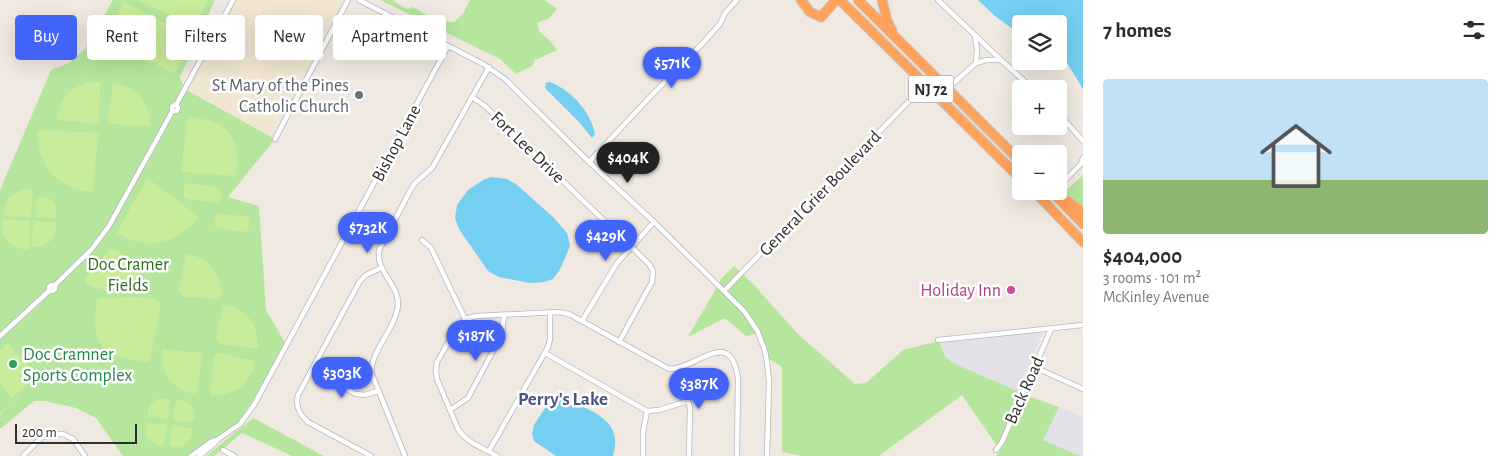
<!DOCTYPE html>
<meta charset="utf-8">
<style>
body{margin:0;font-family:"Alegreya Sans",sans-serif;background:#f7f7f7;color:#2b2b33;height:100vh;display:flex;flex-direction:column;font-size:19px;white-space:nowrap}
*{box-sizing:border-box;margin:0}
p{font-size:16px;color:#7c7c81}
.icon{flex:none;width:28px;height:28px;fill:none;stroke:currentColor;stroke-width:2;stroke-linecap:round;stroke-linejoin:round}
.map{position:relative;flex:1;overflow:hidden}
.side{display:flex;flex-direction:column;background:#fff;width:425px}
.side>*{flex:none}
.guide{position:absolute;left:15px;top:15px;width:475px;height:45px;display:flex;gap:10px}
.controls{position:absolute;left:1012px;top:15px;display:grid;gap:10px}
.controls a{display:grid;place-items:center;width:55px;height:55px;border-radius:5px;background:#fff;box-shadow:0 5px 20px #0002;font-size:25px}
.scale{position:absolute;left:15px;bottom:12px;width:122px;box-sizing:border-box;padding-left:5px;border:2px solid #2e2e2e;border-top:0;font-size:14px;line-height:18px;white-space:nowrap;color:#2e2e2e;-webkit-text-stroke:4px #fff;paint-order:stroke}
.price{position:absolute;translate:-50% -42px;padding:0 11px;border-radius:18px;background:#4264fb;color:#fff;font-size:16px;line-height:32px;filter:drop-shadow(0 1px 2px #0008)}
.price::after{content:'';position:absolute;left:50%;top:30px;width:15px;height:11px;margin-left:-8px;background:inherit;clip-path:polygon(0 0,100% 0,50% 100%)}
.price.current{background:#222;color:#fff}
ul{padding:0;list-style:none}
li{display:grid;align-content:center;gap:10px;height:265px;padding:0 20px}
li+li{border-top:1px solid #e1e1e2}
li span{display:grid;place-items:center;height:155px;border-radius:5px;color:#555}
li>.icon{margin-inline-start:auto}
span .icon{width:90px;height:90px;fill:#fffc;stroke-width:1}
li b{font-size:21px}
h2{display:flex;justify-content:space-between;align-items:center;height:60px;padding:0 20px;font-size:21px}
.tag{padding:0 18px;border-radius:5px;background:#fff;box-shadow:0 5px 20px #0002;font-size:18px;line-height:45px}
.tag.current{background:#4264fb;color:#fff}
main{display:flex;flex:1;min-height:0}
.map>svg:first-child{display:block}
.industrial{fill:#e3e1e8}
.education{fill:#f0e6d1}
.green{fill:#b6e59e}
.pitch{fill:#c9ec9a}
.water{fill:#75cff0}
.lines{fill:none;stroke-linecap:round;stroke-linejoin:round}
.street-casing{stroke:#b4b7c1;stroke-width:6}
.highway-casing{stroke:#c9c9c9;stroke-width:11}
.street{stroke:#fff;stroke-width:4.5}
.highway{stroke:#ffa35c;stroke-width:9}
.worship-dot{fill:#6b7280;stroke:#fff;stroke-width:2}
.hotel-dot{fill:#d1479c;stroke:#fff;stroke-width:2}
.leisure-dot{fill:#2e9e5b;stroke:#fff;stroke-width:2}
.labels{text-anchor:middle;stroke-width:5;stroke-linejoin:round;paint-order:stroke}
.shield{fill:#fff;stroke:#6d6d6d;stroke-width:1}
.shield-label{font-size:16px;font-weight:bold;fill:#2e2e2e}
.worship-label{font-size:18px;fill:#5b616d;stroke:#fff;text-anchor:end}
.street-label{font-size:18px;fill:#2e2e2e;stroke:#fff}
.park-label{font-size:18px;fill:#2c6e1b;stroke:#fff}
.hotel-label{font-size:18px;fill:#b23c85;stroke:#fff;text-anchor:end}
.leisure-label{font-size:18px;fill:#27864d;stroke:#fff;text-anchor:start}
.neighbourhood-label{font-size:19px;font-weight:bold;fill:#4d5680;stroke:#fff}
</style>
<main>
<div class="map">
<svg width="1083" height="456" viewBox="0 0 1083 456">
<rect width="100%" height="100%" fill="#efe9e1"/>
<g class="industrial">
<path d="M1043,332l-25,60 -65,-29 -8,-7 -6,-15z"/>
<path d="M1059,407l24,10v39h-3l-37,-16z"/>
</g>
<path class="education" d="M236,0h109l-73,137 -83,-46 -1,-4z"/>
<g class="green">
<path d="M113,0h102l-35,77 5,12 90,50 -47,58 31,9 7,104 21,36 -48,76 -47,34h-69l-27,-38 -20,-10 -31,-7h-11l-34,28v-14l19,-19 -19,18v-224l51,-120 18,-7 16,-14z"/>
<path d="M380,0h12l15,9 6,-2 25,14 16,1 9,-8 7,-14h75l12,9 -9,10 -11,4 2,8 12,11 6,8 -22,10 -3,6 -16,8 -16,-15z"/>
<path d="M1083,175v33l-20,-15z"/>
<path d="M734,266l19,18 45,50 57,50 11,-1 37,-33 36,-9 6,15 8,7 73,32 33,12 -16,33 37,16h-83l3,-6 -38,-55 -83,61h-77l-20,-4v-85l-16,-10 -8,-24 -12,3 -21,-18 -37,19 34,-59z"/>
<path d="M253,418l71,38h-32l-50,-23 -28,23h-8z"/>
</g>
<g class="pitch">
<path d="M137,0h71l-13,27z"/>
<path d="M124,2l69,36 -19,36 -69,-37z"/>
<path d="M90,82h10l-1,42 -42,-4c3,-22 11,-33 33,-38z"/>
<path d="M113,83c25,4 36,18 37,43l-43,-2z"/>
<path d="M188,117c42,4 52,19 48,59l-53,-4 -2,-4z"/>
<path d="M37,130l62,3 -7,59c-37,-4 -54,-26 -55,-62z"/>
<path d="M150,180l49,37c-15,20 -40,32 -65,24 -7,-2 -12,-5 -18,-8l30,-52z"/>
<path d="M187,183l33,5 1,3 -1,11 -4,1 -30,-4c-4,-3 -3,-13 1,-16z"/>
<path d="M33,189l-2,28 -28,-1c2,-19 10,-27 30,-27z"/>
<path d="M43,197c11,1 15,10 13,21l-21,-1 2,-19z"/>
<path d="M218,213l30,4 2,3 -2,10 -3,2 -29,-4c-3,-4 -2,-12 2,-15z"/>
<path d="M2,219l28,2 -1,29c-20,-2 -29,-10 -27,-31z"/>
<path d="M33,221l24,1c-1,15 -9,27 -25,24z"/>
<path d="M110,249l7,1 22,22 5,9c-19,9 -40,13 -59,2l1,-6z"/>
<path d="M186,254c24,4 38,21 35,45l-38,-2 -4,-6z"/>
<path d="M132,297l24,2 4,5 -3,24 -8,34c-26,-3 -53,-6 -54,-39 0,-8 1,-16 2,-24z"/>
<path d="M223,304c25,5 35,20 35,45l-38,-5 -4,-5z"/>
<path d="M8,343l29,34 -25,21 -12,-15v-32z"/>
<path d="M162,349l39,4 2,3 -7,38c-24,-3 -37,-22 -34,-45z"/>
<path d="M218,353l37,8c-4,24 -22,35 -45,34l4,-40z"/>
<path d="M161,398l9,2 -2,19 -1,1 -19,-4c-1,-9 4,-16 13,-18z"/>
<path d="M181,400c11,2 16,11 12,22l-19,-1 -1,-2 3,-18z"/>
<path d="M147,423l19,1 2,2 -4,19c-14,1 -22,-9 -17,-22z"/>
<path d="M173,425l19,4c1,13 -9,22 -22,17l2,-20z"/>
</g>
<g class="water">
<path d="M978,0h105v89l-24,-39v-26h-38v11l-26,-19z"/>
<path d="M550,82c21,8 41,30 45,52l-3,4 -12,-15 -35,-35 1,-5z"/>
<path d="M491,177l16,2 9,5 37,33 14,16 3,12 -3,9 -8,17 -6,8 -9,3 -14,1 -31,-6 -11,-6 -29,-42 -4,-11 2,-13 11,-15 15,-10z"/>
<path d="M557,398h6c26,12 62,21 50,58h-57l-22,-15 -2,-7 2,-9 15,-23z"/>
</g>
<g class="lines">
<defs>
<g id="street">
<path d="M359,0l124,64 22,15 84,83 65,60 90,89 13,19 8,21 2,11 2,19 -2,75"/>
<path d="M938,0l63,60 32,29"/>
<path d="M975,37l2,12 -1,14"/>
<path d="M947,89l29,-26 11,-3h13"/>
<path d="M916,94l2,-15"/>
<path d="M472,97l13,9 164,158 4,7 -1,11 -33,60"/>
<circle cx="175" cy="108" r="3"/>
<path d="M176,105l57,-105"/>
<path d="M1059,114l24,27"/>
<path d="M275,139l73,-139"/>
<path d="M589,162l61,-65 52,-53 18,-20 5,-11 12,-13"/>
<path d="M1063,182l18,-18 2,-6"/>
<path d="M422,240l9,8 34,71"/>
<circle cx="52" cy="288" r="3"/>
<path d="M54,286l37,-36 18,-24 64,-116"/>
<path d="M724,291l192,-197 16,-2"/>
<path d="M582,321l35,-58 37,-41"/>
<path d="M0,336l50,-46"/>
<path d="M938,340l145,-15"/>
<path d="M545,353l102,58 12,-1 29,-9"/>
<path d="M1034,367l49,22"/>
<path d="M679,368l11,40 -1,48"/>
<path d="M311,371l45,23 9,1 13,-4"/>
<path d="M450,410l18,-12 34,-64 2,-19"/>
<path d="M217,440l23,-16 14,-19 194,-359"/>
<path d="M223,450l11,6"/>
<path d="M996,450l6,-8 49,-113"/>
<path d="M489,451l59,-104 2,-8v-26"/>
<path d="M23,456l18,-18 11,-4h11l10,5 12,17"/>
<path d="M191,456l21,-15 5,-1 -3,4 -15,12"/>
<path d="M371,456l-63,-34c-9,-8 -13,-16 -10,-27l62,-114 6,-6 15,-7"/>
<path d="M405,456l-34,-84c2,-26 27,-46 27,-69 0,-19 -22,-31 -19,-53l31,-59 5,-8 17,-15 57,-101"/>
<path d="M497,456c-14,-8 -30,-13 -39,-27l-21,-50 -1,-8 1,-9 19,-33 9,-10 11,-3 82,-4 7,1 6,2 98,54c27,1 61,-44 69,9l-1,78"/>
<path d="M643,456v-24l4,-21"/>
</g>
<g id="highway">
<path d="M801,0l9,12 11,5 15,-17"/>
<path d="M840,0l181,179"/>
<path d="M858,0l163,162"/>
<path d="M882,0l5,20 5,11"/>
<path d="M1034,191l49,51"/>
<path d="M1051,191l32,33"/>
<path d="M1063,198l20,14"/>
</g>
</defs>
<use href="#street" class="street-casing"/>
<use href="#highway" class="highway-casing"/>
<use href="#street" class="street"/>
<use href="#highway" class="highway"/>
</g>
<circle class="worship-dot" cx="359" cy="95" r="5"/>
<circle class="hotel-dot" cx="1011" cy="290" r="5"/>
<circle class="leisure-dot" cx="13" cy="364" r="5"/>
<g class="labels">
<rect class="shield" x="908.5" y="75.5" width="45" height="27" rx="4"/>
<g class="shield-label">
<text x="931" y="95">NJ 72</text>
</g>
<g class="worship-label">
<text x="349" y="91">St Mary of the Pines<tspan x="349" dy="21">Catholic Church</tspan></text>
</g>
<g class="street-label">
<text transform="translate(396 143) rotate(-62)" y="6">Bishop Lane</text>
<text transform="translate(528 147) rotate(44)" y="6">Fort Lee Drive</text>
<text transform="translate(820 193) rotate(-46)" y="6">General Grier Boulevard</text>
<text transform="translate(1024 390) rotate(-66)" y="6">Back Road</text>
</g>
<g class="park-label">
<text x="128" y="270">Doc Cramer<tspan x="128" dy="21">Fields</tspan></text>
</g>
<g class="hotel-label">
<text x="1001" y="296">Holiday Inn</text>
</g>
<g class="leisure-label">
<text x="23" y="360">Doc Cramner<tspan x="23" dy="21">Sports Complex</tspan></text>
</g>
<g class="neighbourhood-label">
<text x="563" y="405">Perry's Lake</text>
</g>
</g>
</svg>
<div class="controls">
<a><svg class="icon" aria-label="layers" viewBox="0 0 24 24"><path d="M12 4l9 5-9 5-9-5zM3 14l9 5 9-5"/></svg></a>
<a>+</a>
<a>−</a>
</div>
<div class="scale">200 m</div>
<b class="price" style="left:672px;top:89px">$571K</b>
<b class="price current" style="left:628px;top:184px">$404K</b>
<b class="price" style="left:368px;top:254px">$732K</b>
<b class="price" style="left:606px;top:262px">$429K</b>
<b class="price" style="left:476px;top:362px">$187K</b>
<b class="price" style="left:342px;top:399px">$303K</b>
<b class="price" style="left:699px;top:410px">$387K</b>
<div class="guide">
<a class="tag current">Buy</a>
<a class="tag">Rent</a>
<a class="tag">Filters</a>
<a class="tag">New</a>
<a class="tag">Apartment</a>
</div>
</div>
<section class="side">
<h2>7 homes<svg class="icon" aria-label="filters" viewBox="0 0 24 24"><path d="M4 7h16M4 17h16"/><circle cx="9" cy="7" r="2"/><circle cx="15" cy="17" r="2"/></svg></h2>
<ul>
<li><span style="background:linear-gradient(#bfe0f5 65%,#8fb573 0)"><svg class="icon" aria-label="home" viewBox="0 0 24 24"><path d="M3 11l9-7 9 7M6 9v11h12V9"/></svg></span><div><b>$404,000</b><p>3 rooms · 101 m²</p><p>McKinley Avenue</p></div></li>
</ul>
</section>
</main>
